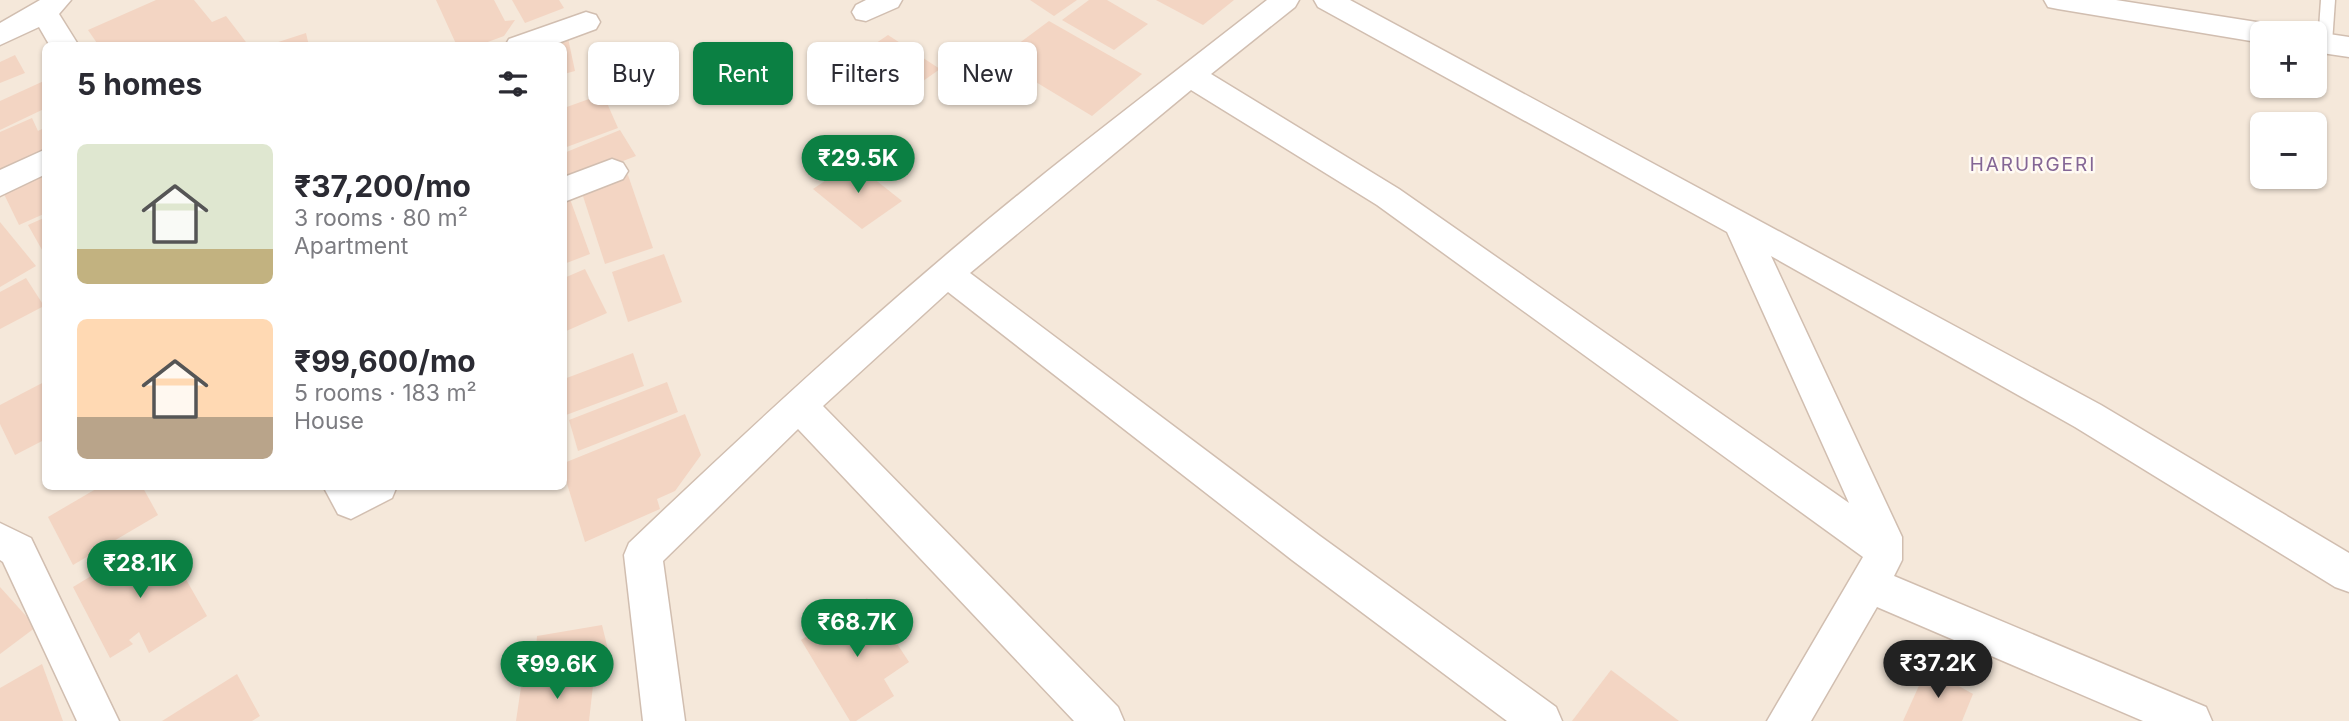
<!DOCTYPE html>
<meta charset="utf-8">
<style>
body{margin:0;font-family:Inter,sans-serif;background:#f2f2f3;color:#2b2b33;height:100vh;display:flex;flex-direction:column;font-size:26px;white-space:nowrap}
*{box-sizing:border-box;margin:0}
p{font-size:23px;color:#7c7c81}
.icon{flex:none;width:38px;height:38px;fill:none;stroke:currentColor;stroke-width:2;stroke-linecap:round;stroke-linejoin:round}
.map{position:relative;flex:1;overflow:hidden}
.side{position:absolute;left:42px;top:42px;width:525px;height:448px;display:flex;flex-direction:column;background:#fff;border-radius:10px;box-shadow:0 2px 5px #0004}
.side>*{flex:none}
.banner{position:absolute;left:588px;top:42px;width:665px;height:63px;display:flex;gap:14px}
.buttons{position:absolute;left:2250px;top:21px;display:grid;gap:14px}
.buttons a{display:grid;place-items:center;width:77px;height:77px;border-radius:10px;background:#fff;box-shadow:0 2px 5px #0004;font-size:35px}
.price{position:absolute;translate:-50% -60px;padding:0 16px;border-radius:24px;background:#0b8043;color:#fff;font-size:23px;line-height:46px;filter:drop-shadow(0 2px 4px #0008)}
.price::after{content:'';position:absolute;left:50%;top:42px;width:21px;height:16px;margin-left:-10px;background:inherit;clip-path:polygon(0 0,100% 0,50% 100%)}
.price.current{background:#222;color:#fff}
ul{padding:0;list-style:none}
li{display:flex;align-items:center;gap:21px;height:175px;padding:0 35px}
li span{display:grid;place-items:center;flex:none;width:196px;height:140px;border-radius:10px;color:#555}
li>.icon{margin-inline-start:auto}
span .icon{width:84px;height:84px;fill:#fffc;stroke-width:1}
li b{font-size:30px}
h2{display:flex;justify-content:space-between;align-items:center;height:84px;padding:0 35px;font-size:30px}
.tag{padding:0 24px;border-radius:10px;background:#fff;box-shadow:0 2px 5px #0004;font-size:24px;line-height:63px}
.tag.current{background:#0b8043;color:#fff}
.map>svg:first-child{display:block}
.residential{fill:#f5e8da;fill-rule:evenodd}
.building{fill:#f3d5c3}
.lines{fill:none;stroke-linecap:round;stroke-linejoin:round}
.lane-casing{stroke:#d1beb0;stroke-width:3}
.street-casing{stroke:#d1beb0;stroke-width:3}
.lane{fill:#fff;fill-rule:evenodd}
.street{fill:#fff;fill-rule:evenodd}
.labels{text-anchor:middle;stroke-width:5;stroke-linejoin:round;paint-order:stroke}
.neighbourhood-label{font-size:19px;letter-spacing:2px;fill:#846695;stroke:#fffaf3}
</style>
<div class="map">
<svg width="2349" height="721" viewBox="0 0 2349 721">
<rect width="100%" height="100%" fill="#fdf6ec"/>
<path class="residential" d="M0,0h2349v721h-2349zM2263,33h52v53h-52zM46,46h518v440h-518zM2263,124h52v53h-52z"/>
<g class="building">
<path d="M156,0h38l18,22 14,-6 23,30h-150l-11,-16z"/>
<path d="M436,0h58l11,21 10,-1 -11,16 -27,10h-20z"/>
<path d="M512,0h47l5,8 -39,15z"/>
<path d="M1030,0h47l-23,16z"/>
<path d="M1089,0h18l41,24 -34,26 -52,-30z"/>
<path d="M1156,0h78l-31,25z"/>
<path d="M1049,21l93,53 -50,42 -94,-57z"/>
<path d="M306,33l3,13h-40v-1z"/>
<path d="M888,35l52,34 -41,29 -51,-36z"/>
<path d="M568,38l7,33 -11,3v-28h-20z"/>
<path d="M15,55l10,18 -25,10v-21z"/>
<path d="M46,80v28l-46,22v-29z"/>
<path d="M603,94l15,34 -54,20v-40z"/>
<path d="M32,118l6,13 8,-4v27l-46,20v-42z"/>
<path d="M620,130l16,26 -67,26 -5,-16v-13z"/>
<path d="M853,162l49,39 -40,28 -49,-40z"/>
<path d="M46,170v43l-27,12 -17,-35z"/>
<path d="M628,175l25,73 -48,16 -24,-74z"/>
<path d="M570,199l20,55 -26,10v-62z"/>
<path d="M46,217v40l-18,-32z"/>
<path d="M0,222l36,44 -36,21z"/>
<path d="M664,254l18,48 -54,20 -16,-50z"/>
<path d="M585,269l22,44 -43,19v-54z"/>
<path d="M26,278l18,28 -44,23v-37z"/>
<path d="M633,353l11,33 -78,29 -2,-36z"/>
<path d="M46,381v58l-31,16 -15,-31v-19z"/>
<path d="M667,382l11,30 -100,39 -9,-31z"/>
<path d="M685,414l16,41 -26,36 -18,8 3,10 -75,33 -21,-68v-11z"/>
<path d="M101,486h41l16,29 -85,50 -25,-48z"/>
<path d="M151,540l6,9 8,-6 42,73 -58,37 -10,-21 -10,8 4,4 -23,14 -37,-71z"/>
<path d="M0,587l36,40 -36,27z"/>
<path d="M867,598l42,64 -25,17 10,17 -38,25h-6l-49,-81z"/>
<path d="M602,625l11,45 -80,14 4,-48z"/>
<path d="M42,664l21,57h-63v-33z"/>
<path d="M1927,668l46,26 -11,27h-59z"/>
<path d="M1611,670l68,51h-107z"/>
<path d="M237,674l23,42 -8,5h-90z"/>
<path d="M594,677l-5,44h-73l5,-34z"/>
</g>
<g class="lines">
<defs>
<path id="lane" d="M2321,0h14l-3,43 -7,5 -7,-5z"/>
<g id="street">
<path d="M40,0h31l-12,14 20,32h-29l-11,-19 -39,18v-22z"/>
<path d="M866,0h36l-4,7 -32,14 -10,-2 -4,-7 4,-7z"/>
<path d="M1267,0h32l-4,7 -84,67 188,115 450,314 -122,-271 -409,-225 -4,-7h36l751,405 248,148v39l-14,-5 -260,-160 -304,-171 131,281v23l-8,16 312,131 6,14h-69l-266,-114 -66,114h-44l96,-164 -486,-352 -186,-115 -221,183 350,263 236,171 6,14h-55l-215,-161 -344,-268 -125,114 295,301 6,14h-50l-276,-292 -135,132 22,160h-42l-19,-166 5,-12c108,-103 217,-204 330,-299 100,-85 205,-163 308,-244z"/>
<path d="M2044,0h72l147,23 10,3 4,7h-14v10l-205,-34 -10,-2z"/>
<path d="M586,12l10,3 4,7 -4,7 -46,17h-45l4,-7z"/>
<path d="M2315,32l34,5v20l-34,-5v-19h-4z"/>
<path d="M46,149v25l-46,22v-26z"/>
<path d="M612,159l11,4 5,8 -5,8 -59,23v-25z"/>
<path d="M323,486h74l-5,12 -41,21 -13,-5z"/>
<path d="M0,523l31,15 88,183h-42l-74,-159 -3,-2z"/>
</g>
</defs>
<use href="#lane" class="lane-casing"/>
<use href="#street" class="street-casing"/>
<use href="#lane" class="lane"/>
<use href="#street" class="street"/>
</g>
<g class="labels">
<g class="neighbourhood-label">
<text x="2033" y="171">HARURGERI</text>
</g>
</g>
</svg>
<div class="buttons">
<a>+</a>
<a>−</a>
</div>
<b class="price" style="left:858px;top:195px">₹29.5K</b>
<b class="price" style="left:140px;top:600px">₹28.1K</b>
<b class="price" style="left:857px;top:659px">₹68.7K</b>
<b class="price current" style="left:1938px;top:700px">₹37.2K</b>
<b class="price" style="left:557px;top:701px">₹99.6K</b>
<div class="banner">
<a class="tag">Buy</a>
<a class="tag current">Rent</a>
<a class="tag">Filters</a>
<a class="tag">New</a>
</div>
<section class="side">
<h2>5 homes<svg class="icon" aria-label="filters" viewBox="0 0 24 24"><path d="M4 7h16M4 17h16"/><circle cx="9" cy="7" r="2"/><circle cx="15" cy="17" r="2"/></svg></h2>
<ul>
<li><span style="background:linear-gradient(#dfe7d0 75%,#c2b280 0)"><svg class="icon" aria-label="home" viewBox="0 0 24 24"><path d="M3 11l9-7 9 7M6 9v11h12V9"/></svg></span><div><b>₹37,200/mo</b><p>3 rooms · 80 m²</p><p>Apartment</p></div></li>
<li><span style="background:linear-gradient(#ffd9b3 70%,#b9a48a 0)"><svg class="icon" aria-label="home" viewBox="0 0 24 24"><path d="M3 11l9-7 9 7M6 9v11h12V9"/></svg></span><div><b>₹99,600/mo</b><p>5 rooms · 183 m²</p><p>House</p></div></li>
</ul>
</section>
</div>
